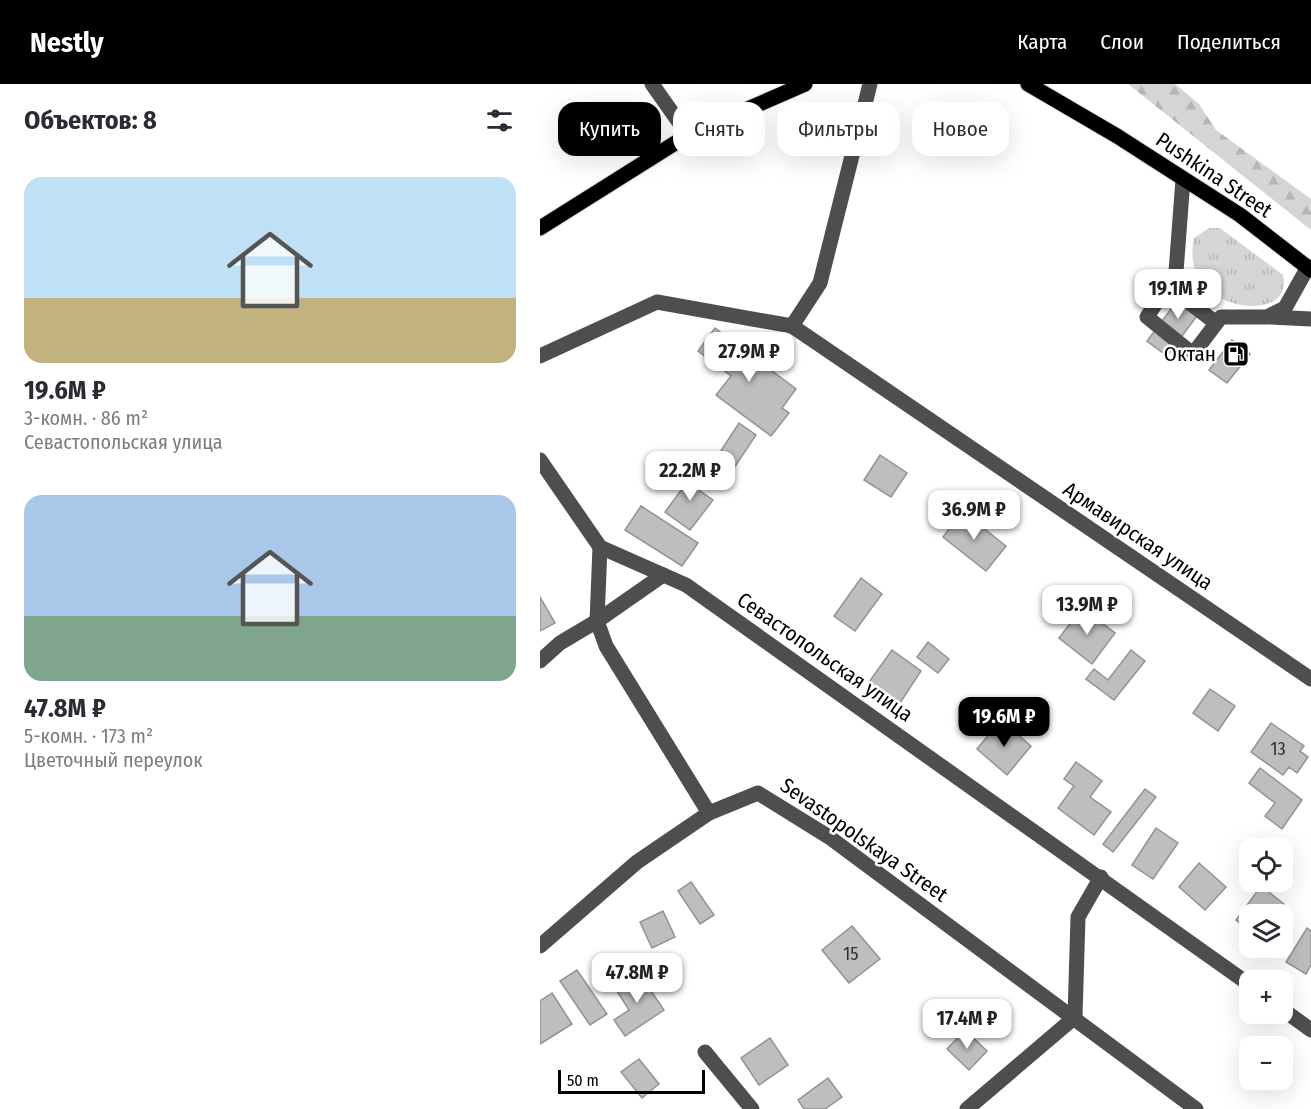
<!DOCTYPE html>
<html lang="ru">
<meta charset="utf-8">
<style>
body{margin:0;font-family:"Fira Sans Condensed",sans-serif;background:#f7f7f7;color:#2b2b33;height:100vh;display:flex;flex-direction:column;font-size:22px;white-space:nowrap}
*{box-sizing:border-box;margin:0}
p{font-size:20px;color:#7c7c81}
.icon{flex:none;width:33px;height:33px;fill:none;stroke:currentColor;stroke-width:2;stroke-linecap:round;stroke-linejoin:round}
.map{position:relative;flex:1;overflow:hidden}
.side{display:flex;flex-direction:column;background:#fff;width:540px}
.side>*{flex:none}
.banner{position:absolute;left:18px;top:18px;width:570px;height:54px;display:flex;gap:12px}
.controls{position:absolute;left:699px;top:754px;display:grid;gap:12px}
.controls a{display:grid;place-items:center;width:54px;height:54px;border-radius:12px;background:#fff;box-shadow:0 6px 24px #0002;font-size:30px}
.scale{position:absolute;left:18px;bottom:15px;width:147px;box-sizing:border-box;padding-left:6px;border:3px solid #000;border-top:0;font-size:16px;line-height:21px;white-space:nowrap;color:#000;-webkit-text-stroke:4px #fff;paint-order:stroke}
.price{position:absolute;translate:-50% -51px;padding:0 14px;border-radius:12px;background:#fff;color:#222;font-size:20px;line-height:39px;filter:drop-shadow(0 2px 3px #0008)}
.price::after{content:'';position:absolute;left:50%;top:36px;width:18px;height:14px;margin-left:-9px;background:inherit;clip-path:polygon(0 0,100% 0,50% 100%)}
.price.current{background:#000;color:#fff}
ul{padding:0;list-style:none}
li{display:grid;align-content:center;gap:12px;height:318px;padding:0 24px}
li span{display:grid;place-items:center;height:186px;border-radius:18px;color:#555}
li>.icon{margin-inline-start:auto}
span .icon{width:108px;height:108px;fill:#fffc;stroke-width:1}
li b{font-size:26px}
h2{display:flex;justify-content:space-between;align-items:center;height:72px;padding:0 24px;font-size:26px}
.chip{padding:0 21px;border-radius:18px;background:#fff;box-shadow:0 6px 24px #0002;font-size:21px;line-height:54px}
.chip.current{background:#000;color:#fff}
header{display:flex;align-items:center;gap:36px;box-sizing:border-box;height:84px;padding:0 30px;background:#000;color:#fff}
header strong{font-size:28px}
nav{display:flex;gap:33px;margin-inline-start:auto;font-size:21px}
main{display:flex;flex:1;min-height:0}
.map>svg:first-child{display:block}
.grass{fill:url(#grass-tufts)}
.forest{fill:url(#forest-firs)}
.building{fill:#bebebe;stroke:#929292;stroke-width:1.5}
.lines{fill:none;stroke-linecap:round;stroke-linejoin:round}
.major-casing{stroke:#dbdbdb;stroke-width:17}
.minor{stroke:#4e4e4e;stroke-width:15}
.major{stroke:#000;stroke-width:15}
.labels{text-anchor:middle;stroke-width:5;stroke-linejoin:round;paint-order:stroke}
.number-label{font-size:18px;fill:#303030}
.street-label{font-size:21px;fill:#000;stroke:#fff}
.poi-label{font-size:21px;fill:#000;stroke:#fff;text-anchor:end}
</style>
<header>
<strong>Nestly</strong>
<nav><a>Карта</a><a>Слои</a><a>Поделиться</a></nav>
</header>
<main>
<section class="side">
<h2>Объектов: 8<svg class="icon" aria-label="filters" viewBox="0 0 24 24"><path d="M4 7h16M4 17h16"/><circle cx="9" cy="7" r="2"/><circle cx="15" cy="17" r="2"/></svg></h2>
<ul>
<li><span style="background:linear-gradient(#bfe0f5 65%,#c2b280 0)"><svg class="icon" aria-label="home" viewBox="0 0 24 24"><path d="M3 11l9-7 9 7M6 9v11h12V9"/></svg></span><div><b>19.6M ₽</b><p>3-комн. · 86 m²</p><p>Севастопольская улица</p></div></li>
<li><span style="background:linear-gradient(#a9c7e8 65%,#7fa58c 0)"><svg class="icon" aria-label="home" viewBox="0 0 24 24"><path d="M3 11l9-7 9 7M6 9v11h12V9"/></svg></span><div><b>47.8M ₽</b><p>5-комн. · 173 m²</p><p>Цветочный переулок</p></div></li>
</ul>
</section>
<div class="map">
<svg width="771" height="1025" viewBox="0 0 771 1025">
<defs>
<pattern id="grass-tufts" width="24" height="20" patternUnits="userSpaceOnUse" patternTransform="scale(1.5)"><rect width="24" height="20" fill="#d5d5d5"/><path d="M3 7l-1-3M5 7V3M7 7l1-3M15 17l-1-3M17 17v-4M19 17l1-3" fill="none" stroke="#b5b5b5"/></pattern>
<pattern id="forest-firs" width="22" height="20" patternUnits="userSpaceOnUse" patternTransform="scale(1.5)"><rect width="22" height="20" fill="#d5d5d5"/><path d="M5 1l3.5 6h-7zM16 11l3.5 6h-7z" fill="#b5b5b5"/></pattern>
</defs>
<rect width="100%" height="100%" fill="#fff"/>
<path class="grass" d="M669,144h11l63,47c13,52 -106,38 -89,-37z"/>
<path class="forest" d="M588,0h47l24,20 17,26 95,69v31z"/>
<g class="building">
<path d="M649,201l20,15 -42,56 -20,-15z"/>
<path d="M175,244l81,61 -14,19 7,5 -18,23 -55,-41 15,-19 -33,-25z"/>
<path d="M692,256l18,14 -23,29 -18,-13z"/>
<path d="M199,339l17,12 -30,45 -17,-11z"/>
<path d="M340,371l27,18 -16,24 -27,-17z"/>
<path d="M156,386l12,9 -8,12 13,9 -23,30 -25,-18z"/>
<path d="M101,422l57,37 -16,23 -57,-36z"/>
<path d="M422,427l44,35 -20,25 -43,-34z"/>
<path d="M321,494l21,16 -27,37 -21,-15z"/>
<path d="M0,513l15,26 -15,8z"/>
<path d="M542,524l33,25 -23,31 -33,-26z"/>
<path d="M388,558l21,17 -11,14 -21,-16z"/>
<path d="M352,566l29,21 -21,32 -31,-21z"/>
<path d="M591,566l14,11 -31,39 -28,-21 8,-10 14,11z"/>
<path d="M670,605l25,17 -17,25 -25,-18z"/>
<path d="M461,636l30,26 -24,29 -30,-26z"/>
<path d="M731,639l33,23 -4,5 8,6 -11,16 -8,-6 -6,8 -32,-23z"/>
<path d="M536,678l26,19 -12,16 21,15 -17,23 -36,-27 16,-22 -10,-7z"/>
<path d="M720,684l42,32 -20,29 -17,-13 10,-13 -26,-20z"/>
<path d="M605,705l11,8 -43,55 -10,-8z"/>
<path d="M616,744l22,15 -25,36 -21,-14z"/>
<path d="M659,779l27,24 -21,23 -26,-23z"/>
<path d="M151,798l23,33 -14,9 -22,-33z"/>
<path d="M721,802l23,18 -9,11h-25v16l-14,-11z"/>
<path d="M123,827l12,26 -23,11 -12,-26z"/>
<path d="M312,842l28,33 -31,24 -27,-33z"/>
<path d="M767,844l4,3v34l-5,9 -20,-12z"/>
<path d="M37,886l30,44 -17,11 -30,-44z"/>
<path d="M98,888l26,38 -39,26 -11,-16 15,-10 -14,-22z"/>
<path d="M12,909l20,31 -32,20v-43z"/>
<path d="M425,946l22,21 -18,19 -22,-21z"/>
<path d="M230,954l18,27 -29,20 -18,-27z"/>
<path d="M99,975l20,25 -17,14 -21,-26z"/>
<path d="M288,994l14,19 -17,12h-21l-6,-9z"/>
</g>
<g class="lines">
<defs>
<g id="major">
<path d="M488,0l89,52 123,79 71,55"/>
<path d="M0,144l148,-93 117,-51"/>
</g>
</defs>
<use href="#major" class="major-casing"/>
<g class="minor">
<path d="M112,0l36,51"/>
<path d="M330,0l-50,199 -28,43 519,353"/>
<path d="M643,95l-7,93 -29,45 46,37 28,-37h46l18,-9 23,-41"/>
<path d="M628,202l48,37"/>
<path d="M730,233l41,2"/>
<path d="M0,272l117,-54 135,24"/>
<path d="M0,376l60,87 86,38 564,400"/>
<path d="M60,463l-3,74 9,25 103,167 49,-20 71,44 367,272"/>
<path d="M0,577l20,-18 37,-22 66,-46"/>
<path d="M0,862l97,-84 72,-49"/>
<path d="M742,925l29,21"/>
<path d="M165,968l47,57"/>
<path d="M427,1025l108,-92 3,-100 23,-40"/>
</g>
<use href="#major" class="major"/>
</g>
<defs>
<symbol id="fuel-square" viewBox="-11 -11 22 22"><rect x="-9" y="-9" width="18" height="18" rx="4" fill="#000" stroke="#fff"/><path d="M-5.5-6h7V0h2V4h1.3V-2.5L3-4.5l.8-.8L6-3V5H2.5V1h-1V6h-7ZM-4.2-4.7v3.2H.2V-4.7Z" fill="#fff"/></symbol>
</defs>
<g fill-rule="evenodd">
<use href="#fuel-square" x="681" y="255" width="30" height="30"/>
</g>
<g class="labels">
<g class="number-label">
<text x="738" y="671">13</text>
<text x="311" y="876">15</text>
</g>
<g class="street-label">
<text transform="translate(674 91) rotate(34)" y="7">Pushkina Street</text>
<text transform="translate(598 452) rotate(34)" y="7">Армавирская улица</text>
<text transform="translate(285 573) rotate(35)" y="7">Севастопольская улица</text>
<text transform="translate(324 756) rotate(35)" y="7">Sevastopolskaya Street</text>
</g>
<g class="poi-label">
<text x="676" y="277">Октан</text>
</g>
</g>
</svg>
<div class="controls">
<a><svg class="icon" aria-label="locate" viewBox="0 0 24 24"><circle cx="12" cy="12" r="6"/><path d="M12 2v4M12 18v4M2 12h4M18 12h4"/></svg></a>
<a><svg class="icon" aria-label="layers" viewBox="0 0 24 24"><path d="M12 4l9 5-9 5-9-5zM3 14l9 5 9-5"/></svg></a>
<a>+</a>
<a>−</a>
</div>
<div class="scale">50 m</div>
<b class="price" style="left:638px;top:236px">19.1M ₽</b>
<b class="price" style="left:209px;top:299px">27.9M ₽</b>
<b class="price" style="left:150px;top:418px">22.2M ₽</b>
<b class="price" style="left:434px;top:457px">36.9M ₽</b>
<b class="price" style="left:547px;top:552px">13.9M ₽</b>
<b class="price current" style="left:464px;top:664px">19.6M ₽</b>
<b class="price" style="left:97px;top:920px">47.8M ₽</b>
<b class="price" style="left:427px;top:966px">17.4M ₽</b>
<div class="banner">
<a class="chip current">Купить</a>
<a class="chip">Снять</a>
<a class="chip">Фильтры</a>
<a class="chip">Новое</a>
</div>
</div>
</main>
